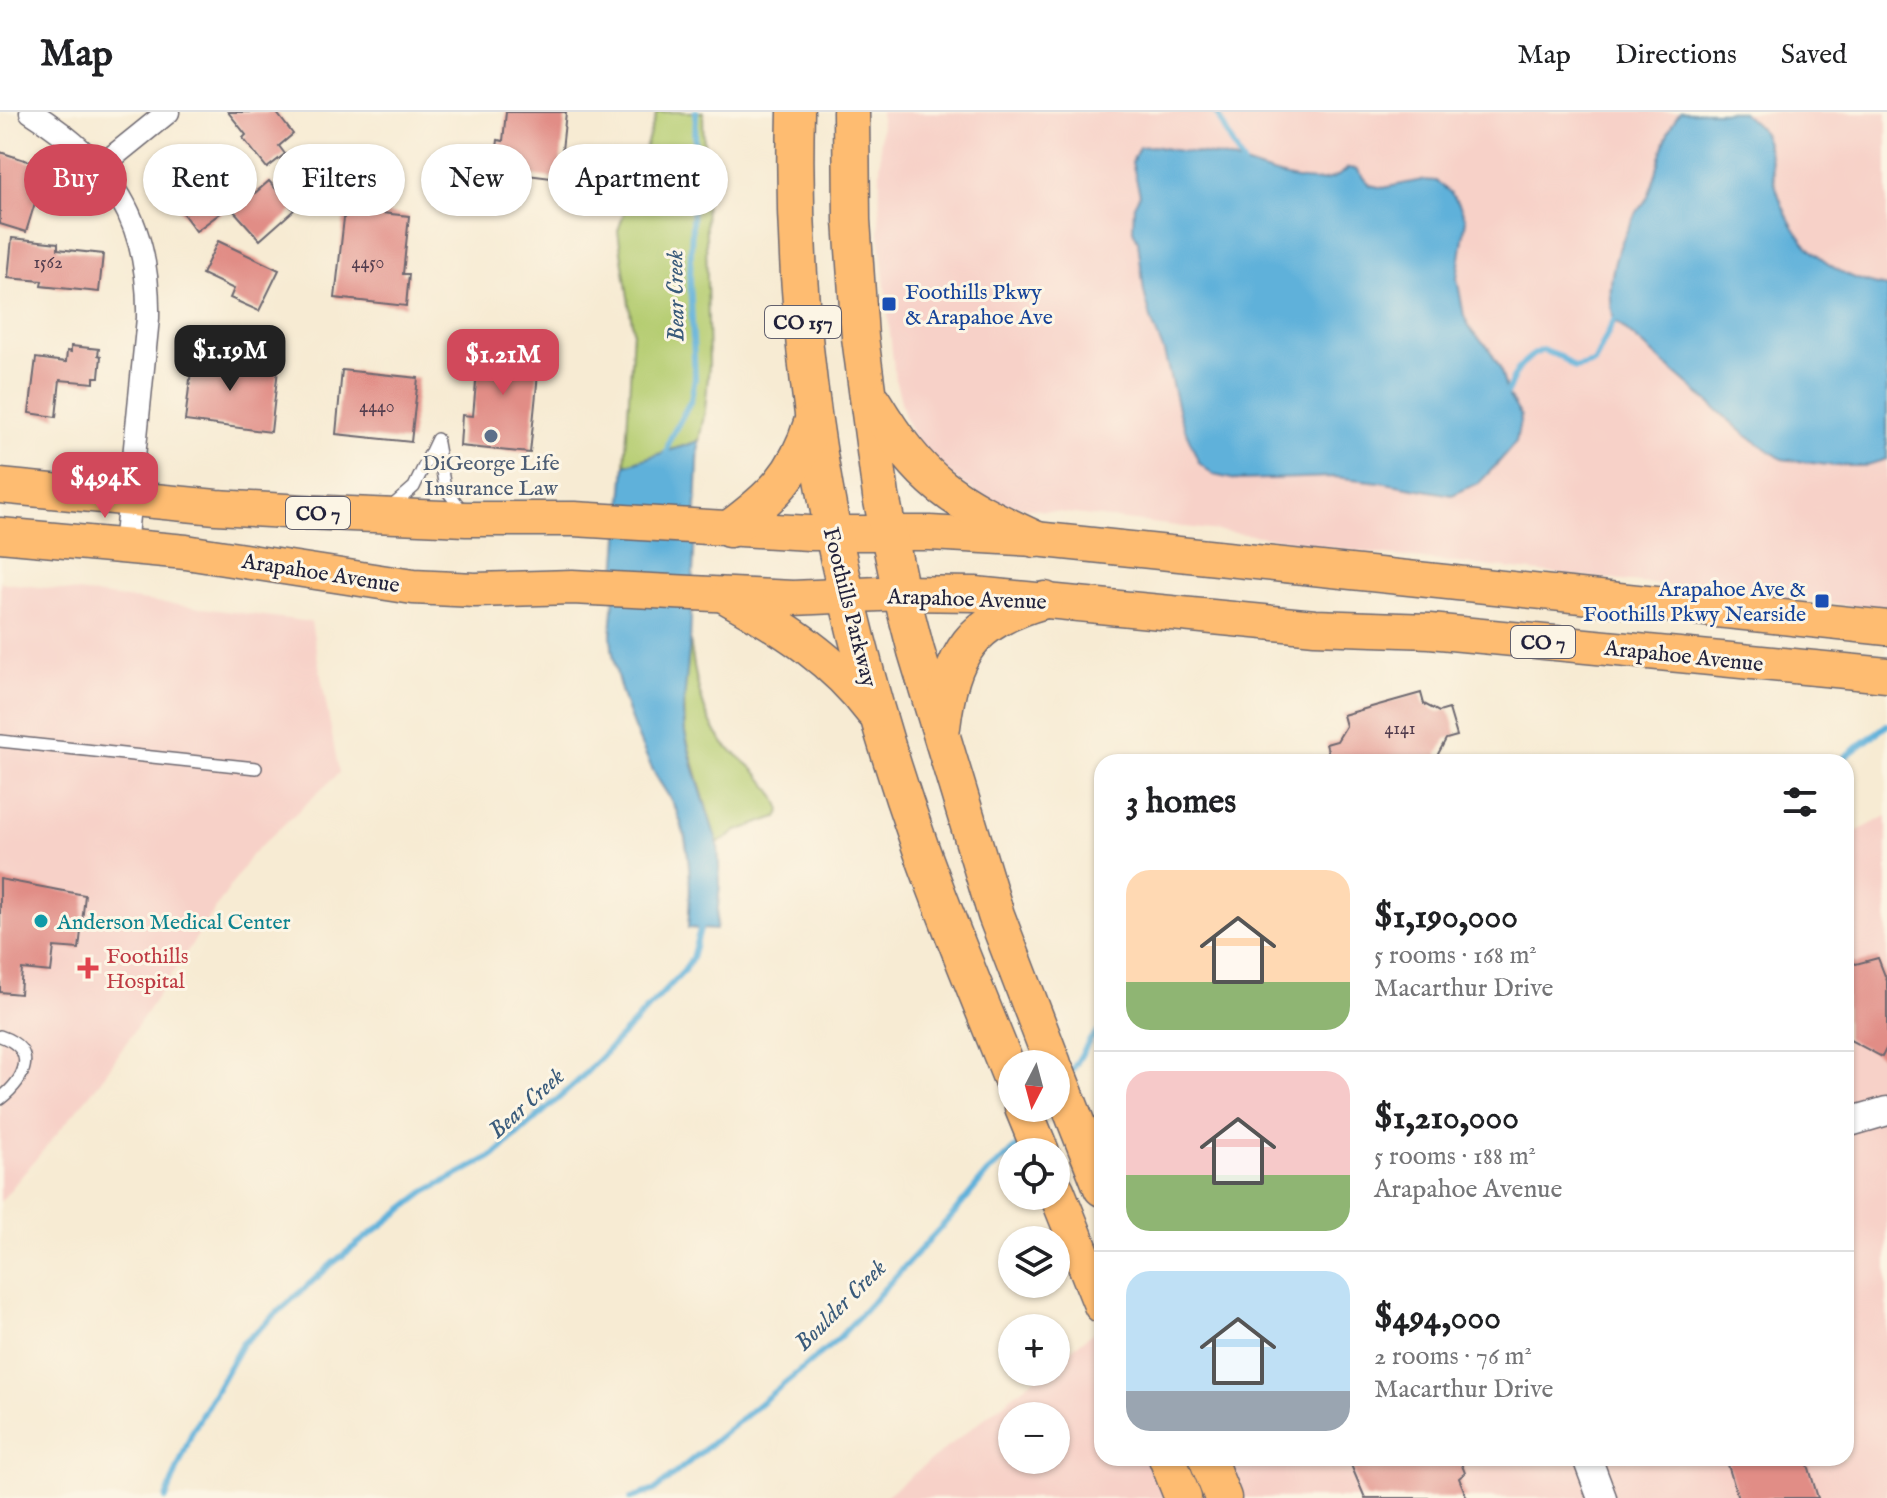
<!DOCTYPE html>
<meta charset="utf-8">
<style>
body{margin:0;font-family:"IM FELL English",serif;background:#f2f2f2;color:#202124;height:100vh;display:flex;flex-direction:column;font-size:30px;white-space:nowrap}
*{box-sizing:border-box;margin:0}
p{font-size:26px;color:#757577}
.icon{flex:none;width:44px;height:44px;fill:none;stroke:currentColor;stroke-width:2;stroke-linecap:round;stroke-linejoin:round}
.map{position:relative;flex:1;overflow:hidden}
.sheet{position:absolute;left:1094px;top:642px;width:760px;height:712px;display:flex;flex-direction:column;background:#fff;border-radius:24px;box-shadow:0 2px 6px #0004}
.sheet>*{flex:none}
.guide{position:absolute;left:24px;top:32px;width:760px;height:72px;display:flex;gap:16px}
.needle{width:52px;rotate:186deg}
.tools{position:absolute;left:998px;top:938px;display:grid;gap:16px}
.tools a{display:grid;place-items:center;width:72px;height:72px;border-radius:50%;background:#fff;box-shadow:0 2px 6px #0004;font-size:40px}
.price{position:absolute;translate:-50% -68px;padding:0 18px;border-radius:16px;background:#d1495b;color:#fff;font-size:26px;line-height:52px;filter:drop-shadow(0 2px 4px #0008)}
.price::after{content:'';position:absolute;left:50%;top:48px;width:24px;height:18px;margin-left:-12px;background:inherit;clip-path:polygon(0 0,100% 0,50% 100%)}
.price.active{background:#222;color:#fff}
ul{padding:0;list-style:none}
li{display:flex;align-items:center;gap:24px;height:200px;padding:0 32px}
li+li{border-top:2px solid #e0e0e0}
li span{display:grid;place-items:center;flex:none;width:224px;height:160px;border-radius:24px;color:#555}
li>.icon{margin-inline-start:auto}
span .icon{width:96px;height:96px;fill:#fffc;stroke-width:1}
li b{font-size:34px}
h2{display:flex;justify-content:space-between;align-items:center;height:96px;padding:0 32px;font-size:34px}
.chip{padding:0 28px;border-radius:36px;background:#fff;box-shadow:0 2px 6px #0004;font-size:28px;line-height:72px}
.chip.active{background:#d1495b;color:#fff}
header{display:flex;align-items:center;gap:48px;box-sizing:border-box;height:112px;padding:0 40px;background:#fff;border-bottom:2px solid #e0e0e0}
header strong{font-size:38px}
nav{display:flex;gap:44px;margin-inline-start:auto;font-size:28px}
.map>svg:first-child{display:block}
.built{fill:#f7d1c8;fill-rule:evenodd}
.green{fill:#b6cd72;stroke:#6c7856;stroke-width:2}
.water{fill:#5fb1da;stroke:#406a8a;stroke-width:2}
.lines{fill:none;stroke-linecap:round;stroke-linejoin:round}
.stream{stroke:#5fb1da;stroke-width:6}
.building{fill:#e18d86}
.service-casing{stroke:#6d6870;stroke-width:14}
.minor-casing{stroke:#6d6870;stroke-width:25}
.tertiary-casing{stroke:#6d6870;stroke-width:31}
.primary-casing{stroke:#6d6870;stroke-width:37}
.trunk-casing{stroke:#6d6870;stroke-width:39}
.service{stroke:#fff;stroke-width:11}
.minor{stroke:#fff;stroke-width:22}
.tertiary{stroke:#fff;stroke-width:28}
.primary{stroke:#febc71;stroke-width:34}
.trunk{stroke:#febc71;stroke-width:36}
.transit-dot{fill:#1a4fb4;stroke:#fcf5e5;stroke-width:3}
.service-dot{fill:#5c6f8a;stroke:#fcf5e5;stroke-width:3}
.culture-dot{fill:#0f9aa8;stroke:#fcf5e5;stroke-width:3}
.health-dot{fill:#e0444e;stroke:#fcf5e5;stroke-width:3}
.labels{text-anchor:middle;stroke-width:6;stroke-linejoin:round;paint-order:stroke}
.number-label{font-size:18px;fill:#523d4e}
.shield{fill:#fcf5e5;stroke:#63616e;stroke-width:2}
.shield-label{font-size:20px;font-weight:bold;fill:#22223b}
.transit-label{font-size:22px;fill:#164399;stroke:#fcf5e5;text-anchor:start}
.service-label{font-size:22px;fill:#4e5e75;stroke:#fcf5e5}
.street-label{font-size:22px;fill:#22223b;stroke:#fcf5e5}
.culture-label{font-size:22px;fill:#0d838f;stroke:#fcf5e5;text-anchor:start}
.health-label{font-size:22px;fill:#be3a42;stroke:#fcf5e5;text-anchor:start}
.water-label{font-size:24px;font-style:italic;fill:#3a5b7b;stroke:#fcf5e5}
</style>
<header>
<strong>Map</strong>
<nav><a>Map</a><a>Directions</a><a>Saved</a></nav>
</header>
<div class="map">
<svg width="1887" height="1386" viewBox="0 0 1887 1386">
<rect width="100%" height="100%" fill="#fcf5e5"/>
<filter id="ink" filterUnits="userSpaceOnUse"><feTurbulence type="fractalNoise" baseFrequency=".0125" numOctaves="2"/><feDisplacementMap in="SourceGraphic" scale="16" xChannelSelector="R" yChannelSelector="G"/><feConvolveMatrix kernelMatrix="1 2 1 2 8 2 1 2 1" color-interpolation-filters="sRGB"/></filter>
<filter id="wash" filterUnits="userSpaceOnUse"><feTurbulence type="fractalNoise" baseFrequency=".006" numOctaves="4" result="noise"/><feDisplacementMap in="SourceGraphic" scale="32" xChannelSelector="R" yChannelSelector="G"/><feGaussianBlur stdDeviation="1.8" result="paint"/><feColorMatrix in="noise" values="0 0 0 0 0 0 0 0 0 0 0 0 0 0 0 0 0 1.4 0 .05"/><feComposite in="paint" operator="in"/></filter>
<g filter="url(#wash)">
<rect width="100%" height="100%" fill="#f7ebd3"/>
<g class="built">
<path d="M881,0h1006v498l-520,-57 -114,-18 -221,-26 -43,-8 -65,-43 -18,-38 -11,-41 -16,-147z"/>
<path d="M0,470l311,40 28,151 -87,81 -152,228 -100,120z"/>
<path d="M1887,704v682h-1004l160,-126h13v-10l46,-37v133h744v-621zM1012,1304h44v44h-44z"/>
</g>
<g class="green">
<path d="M657,0h46l6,253 -4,45 -6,31 -74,24 8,-135 -15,-99z"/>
<path d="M690,528c5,36 11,76 35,105 6,6 13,10 19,16 15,12 31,31 37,49l-4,7 -40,14 -20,13 -32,-111 -1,-46z"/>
</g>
<g class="water">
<path d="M1680,0h62c6,6 13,11 18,17 10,12 11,39 15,54 16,59 52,93 112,104v172l-23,7h-29l-53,-7 -36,-24 -132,-115c-10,-39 3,-73 22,-107 3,-5 8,-9 11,-15 14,-29 13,-60 33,-86z"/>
<path d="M1154,34c22,6 45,6 68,11 33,8 98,42 126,11l9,1 13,16 13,3 39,-8 14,1 15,12 8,11 7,15 -9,59 7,38 9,17 15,14 12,21 7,25 14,23 -5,26 -17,20 -20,21 -27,12 -72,-13 -46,-5 -98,3 -22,-5 -15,-12 -19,-46 -16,-65 -12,-30 -8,-30 -6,-51 -5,-11 1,-25 6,-11 -8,-32 7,-15z"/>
<path d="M699,329l-9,199 -7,72 2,21 8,33 25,79 2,39 -4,46 -28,-2c3,-38 4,-80 -11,-116 -7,-17 -20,-31 -27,-48 -19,-39 -37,-86 -39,-130l14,-169z"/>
</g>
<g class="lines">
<g class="stream">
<path d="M1216,0l27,52"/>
<path d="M1507,281c8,-21 14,-33 35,-43l19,7 14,11 19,-5 20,-43"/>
<path d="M665,346l5,-19 21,-39 4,-22 -5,-98 6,-168"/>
<path d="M1838,650l49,-37"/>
<path d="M1070,962l20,-34 12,-11"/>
<path d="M166,1386l26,-66 50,-88 92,-82 91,-70 68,-36 84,-74 107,-111 8,-13 10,-36"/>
<path d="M631,1386l24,-8 182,-150 118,-128 32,-39 36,-31"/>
</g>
</g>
<g id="blocks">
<g class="building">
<path d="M228,0h48l17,22 -14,12 6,8 -18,14 -24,-30 3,-3z"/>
<path d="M506,0h60l-7,67 -65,-8 4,-31 5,1z"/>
<path d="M0,40l46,15 -20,65 -26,-8z"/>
<path d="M203,58l27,36 -34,25 -27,-36z"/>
<path d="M269,69l25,29 -34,30 -26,-29z"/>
<path d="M345,97l64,7 -6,58h6l-3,32 -71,-8z"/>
<path d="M12,126l46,5v6l45,5 -4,38 -58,-6 1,-5 -34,-3z"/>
<path d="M218,129l61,29 -20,41 -29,-13 4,-9 -32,-15z"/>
<path d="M480,226l61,6 -11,109 -70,-7 2,-31 11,1z"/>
<path d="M71,234l28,3 -1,6 3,1 -2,21h-5v6l-34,-3 -4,37 -27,-4 7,-55 30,4 1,-11 4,1z"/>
<path d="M194,234l26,4 -1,12 59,7 -7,63 -86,-11z"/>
<path d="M342,258l76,8 -7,64 -75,-8z"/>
<path d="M1421,581l3,11 15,8 10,-3 8,27 -11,3 -8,15 3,8h-110l-5,-18 11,-3 9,-15 -3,-11z"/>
<path d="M0,767l85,16 -6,54 -25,-2 -3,25 -29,-3 -2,25 -20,-2z"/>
<path d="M1878,846l9,23v66l-5,10 -36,-19v-79l10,5z"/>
<path d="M1348,1346h111l6,15 -6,5 8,20h-102z"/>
<path d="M1726,1346h80l12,40h-80z"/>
</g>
</g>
</g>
<g filter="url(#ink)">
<use href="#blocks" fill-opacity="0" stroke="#6d6870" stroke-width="2"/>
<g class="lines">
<defs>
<g id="service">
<path d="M437,331l8,45 17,22"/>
<path d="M391,395l23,-20 23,-48"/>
<path d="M0,629l256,27"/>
<path d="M0,924c40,14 25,43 0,63"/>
</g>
<g id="minor">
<path d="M31,0c80,51 119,108 117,206l-23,228"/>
<path d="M100,55l68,-55"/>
</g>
<g id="tertiary">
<path d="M1846,1011l41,-12"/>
<path d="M1587,1346l15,40"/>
</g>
<g id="primary">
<path d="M0,374l216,21 88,5 162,7h108l235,14h121l105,6 852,89"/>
<path d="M0,423l186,17 227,35 62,3 97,-3 221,11 108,-5 74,1 340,33 115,4 457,44"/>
</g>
<g id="trunk">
<path d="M796,0c-7,252 41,500 125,737 28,78 60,154 91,231"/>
<path d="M851,0l1,108 8,117 21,159 20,97 15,58 80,264 57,149"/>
<path d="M873,290c49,81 78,98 162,137"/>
<path d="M729,417c43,-32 67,-54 83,-106"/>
<path d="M729,485c55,31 105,62 144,114"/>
<path d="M942,615c9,-75 29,-106 103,-127"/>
<path d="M1056,959l46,117"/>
<path d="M1023,996l18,44"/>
<path d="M1056,1078l46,115"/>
<path d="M1167,1346l16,40"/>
<path d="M1207,1346l16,40"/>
</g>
</defs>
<use href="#service" class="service-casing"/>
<use href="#minor" class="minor-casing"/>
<use href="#tertiary" class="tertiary-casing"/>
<use href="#primary" class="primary-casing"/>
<use href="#trunk" class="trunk-casing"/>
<use href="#service" class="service"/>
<use href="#minor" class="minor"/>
<use href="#tertiary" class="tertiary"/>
<use href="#primary" class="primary"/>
<use href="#trunk" class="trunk"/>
</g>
</g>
<g class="transit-dot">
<rect x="881" y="184" width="16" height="16" rx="4"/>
<rect x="1814" y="481" width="16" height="16" rx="4"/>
</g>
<circle class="service-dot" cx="491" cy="324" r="8"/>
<circle class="culture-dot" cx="41" cy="809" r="8"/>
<path class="health-dot" d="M84 844h8v8h8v8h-8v8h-8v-8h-8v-8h8z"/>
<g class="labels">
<g class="number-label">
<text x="48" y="156">1562</text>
<text x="368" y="156">4450</text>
<text x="377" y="300">4440</text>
<text x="1400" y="622">4141</text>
</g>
<g class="shield">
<rect x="765" y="194" width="76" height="32" rx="6"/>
<rect x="286" y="385" width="64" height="32" rx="6"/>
<rect x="1511" y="514" width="64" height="32" rx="6"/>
</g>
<g class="shield-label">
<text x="803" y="217">CO 157</text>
<text x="318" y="408">CO 7</text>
<text x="1543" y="537">CO 7</text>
</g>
<g class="transit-label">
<text x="905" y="187">Foothills Pkwy<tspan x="905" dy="25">&amp; Arapahoe Ave</tspan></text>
<text x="1806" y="484" text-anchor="end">Arapahoe Ave &amp;<tspan x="1806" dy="25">Foothills Pkwy Nearside</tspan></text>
</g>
<g class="service-label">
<text x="491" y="358">DiGeorge Life<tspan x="491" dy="25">Insurance Law</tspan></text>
</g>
<g class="street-label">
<text transform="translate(321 460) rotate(9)" y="8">Arapahoe Avenue</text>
<text transform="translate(967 486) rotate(2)" y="8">Arapahoe Avenue</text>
<text transform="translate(851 495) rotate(76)" y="8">Foothills Parkway</text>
<text transform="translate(1684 543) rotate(6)" y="8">Arapahoe Avenue</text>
</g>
<g class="culture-label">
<text x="57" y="817">Anderson Medical Center</text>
</g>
<g class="health-label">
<text x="106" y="851">Foothills<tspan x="106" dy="25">Hospital</tspan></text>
</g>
<g class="water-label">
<text transform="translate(675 184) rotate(-91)" y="8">Bear Creek</text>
<text transform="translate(526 991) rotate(-42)" y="8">Bear Creek</text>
<text transform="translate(840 1193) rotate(-45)" y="8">Boulder Creek</text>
</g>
</g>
</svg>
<div class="tools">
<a><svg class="needle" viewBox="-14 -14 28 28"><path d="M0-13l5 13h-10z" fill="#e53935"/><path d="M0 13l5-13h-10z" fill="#757577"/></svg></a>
<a><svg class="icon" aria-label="locate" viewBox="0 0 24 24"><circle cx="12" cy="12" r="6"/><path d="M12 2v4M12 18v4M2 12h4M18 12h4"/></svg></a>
<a><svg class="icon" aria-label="layers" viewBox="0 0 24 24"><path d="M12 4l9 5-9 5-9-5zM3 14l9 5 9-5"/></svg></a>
<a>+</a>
<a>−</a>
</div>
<b class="price active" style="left:230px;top:281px">$1.19M</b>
<b class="price" style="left:503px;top:285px">$1.21M</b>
<b class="price" style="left:105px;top:408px">$494K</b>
<div class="guide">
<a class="chip active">Buy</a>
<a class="chip">Rent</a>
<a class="chip">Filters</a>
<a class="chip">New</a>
<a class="chip">Apartment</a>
</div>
<section class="sheet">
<h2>3 homes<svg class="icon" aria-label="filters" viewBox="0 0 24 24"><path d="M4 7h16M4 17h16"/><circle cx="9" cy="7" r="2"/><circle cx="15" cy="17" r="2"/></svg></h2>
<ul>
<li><span style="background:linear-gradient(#ffd9b3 70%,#8fb573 0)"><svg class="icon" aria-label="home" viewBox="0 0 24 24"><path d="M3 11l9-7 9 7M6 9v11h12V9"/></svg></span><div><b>$1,190,000</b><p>5 rooms · 168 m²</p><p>Macarthur Drive</p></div></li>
<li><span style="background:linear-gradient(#f6c9c9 65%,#8fb573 0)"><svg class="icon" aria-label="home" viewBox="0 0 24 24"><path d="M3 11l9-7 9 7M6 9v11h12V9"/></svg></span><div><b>$1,210,000</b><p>5 rooms · 188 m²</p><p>Arapahoe Avenue</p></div></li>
<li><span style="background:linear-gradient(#bfe0f5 75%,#9aa5b1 0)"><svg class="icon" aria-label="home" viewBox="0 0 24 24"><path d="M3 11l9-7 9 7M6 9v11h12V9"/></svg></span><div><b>$494,000</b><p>2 rooms · 76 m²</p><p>Macarthur Drive</p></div></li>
</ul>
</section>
</div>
